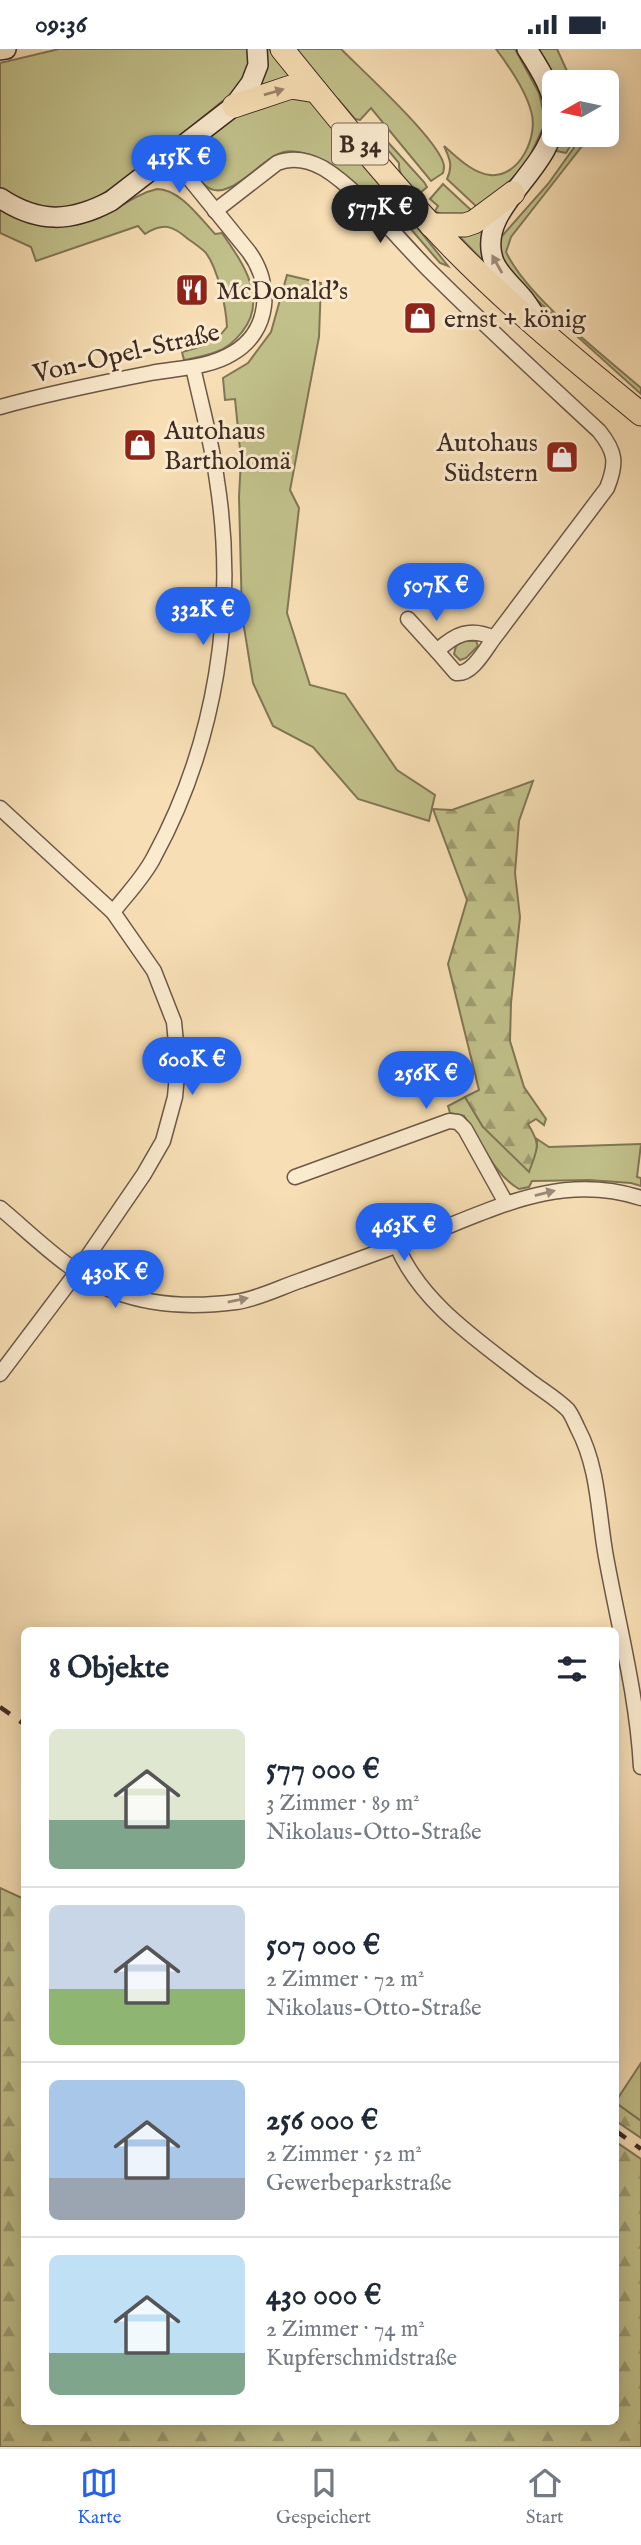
<!DOCTYPE html>
<html lang="de">
<meta charset="utf-8">
<style>
body{margin:0;font-family:"IM FELL English",serif;background:#f6f6f7;color:#1f2937;height:100vh;display:flex;flex-direction:column;font-size:26px;white-space:nowrap}
*{box-sizing:border-box;margin:0}
p{font-size:23px;color:#747a83}
.icon{flex:none;width:38px;height:38px;fill:none;stroke:currentColor;stroke-width:2;stroke-linecap:round;stroke-linejoin:round}
.map{position:relative;flex:1;overflow:hidden}
.side{position:absolute;left:21px;top:1578px;width:598px;height:798px;display:flex;flex-direction:column;background:#fff;border-radius:10px;box-shadow:0 4px 18px #0003}
.side>*{flex:none}
.needle{width:46px;rotate:261deg}
.tools{position:absolute;left:542px;top:21px;display:grid;gap:14px}
.tools a{display:grid;place-items:center;width:77px;height:77px;border-radius:10px;background:#fff;box-shadow:0 4px 18px #0003;font-size:35px}
.price{position:absolute;translate:-50% -60px;padding:0 16px;border-radius:24px;background:#2563eb;color:#fff;font-size:23px;line-height:46px;filter:drop-shadow(0 2px 4px #0008)}
.price::after{content:'';position:absolute;left:50%;top:42px;width:21px;height:16px;margin-left:-10px;background:inherit;clip-path:polygon(0 0,100% 0,50% 100%)}
.price.on{background:#222;color:#fff}
ul{padding:0;list-style:none}
li{display:flex;align-items:center;gap:21px;height:175px;padding:0 28px}
li+li{border-top:2px solid #e0e1e3}
li span{display:grid;place-items:center;flex:none;width:196px;height:140px;border-radius:10px;color:#555}
li>.icon{margin-inline-start:auto}
span .icon{width:84px;height:84px;fill:#fffc;stroke-width:1}
li b{font-size:30px}
h2{display:flex;justify-content:space-between;align-items:center;height:84px;padding:0 28px;font-size:30px}
.status{display:flex;justify-content:space-between;align-items:center;height:49px;padding:0 35px;background:#fff;direction:ltr}
.status svg{height:19px;fill:currentColor}
.menu{display:flex;justify-content:space-around;align-items:center;height:98px;border-top:2px solid #e0e1e3;background:#fff;font-size:19px;color:#747a83}
.menu a{display:grid;justify-items:center;gap:4px}
.menu .on{color:#2563eb}
.map>svg:first-child{display:block}
.green{fill:#c1c08a;stroke:#807656;stroke-width:2}
.forest{fill:url(#forest-firs);stroke:#807656;stroke-width:2}
.lines{fill:none;stroke-linecap:round;stroke-linejoin:round}
.street-casing{stroke:#6d5847;stroke-width:17}
.secondary-casing{stroke:#3f2b23;stroke-width:22}
.primary-casing{stroke:#3f2b23;stroke-width:25}
.street{stroke:#faeace;stroke-width:14}
.secondary{stroke:#faeace;stroke-width:19}
.primary{stroke:#f7deb4;stroke-width:23}
.rail{stroke:#3f2b23;stroke-width:4.5;stroke-dasharray:12 12;stroke-linecap:butt}
.oneway{fill:#9b846c}
.oneway2{fill:#9c8a78}
.labels{text-anchor:middle;stroke-width:6;stroke-linejoin:round;paint-order:stroke}
.shield{fill:#faeace;stroke:#776456;stroke-width:2}
.shield-label{font-size:24px;font-weight:bold;fill:#3f2b23}
.poi-label{font-size:26px;fill:#3f2b23;stroke:#faeace;text-anchor:start}
.street-label{font-size:26px;fill:#3f2b23;stroke:#faeace}
</style>
<div class="status"><b>09:36</b><svg viewBox="0 0 49 12"><path d="M0 12V9h3v3zM5 12V6h3v6zM10 12V3h3v9zM15 12V0h3v12zM26 1h20v11H26zM47 4h2v5h-2z"/></svg></div>
<div class="map">
<svg width="641" height="2398" viewBox="0 0 641 2398">
<defs>
<pattern id="forest-firs" width="22" height="20" patternUnits="userSpaceOnUse" patternTransform="scale(1.75)"><rect width="22" height="20" fill="#c1c08a"/><path d="M5 1l3.5 6h-7zM16 11l3.5 6h-7z" fill="#9e9c70"/></pattern>
</defs>
<rect width="100%" height="100%" fill="#f7deb4"/>
<filter id="stains"><feTurbulence type="fractalNoise" baseFrequency=".00286" numOctaves="4"/><feColorMatrix values="0 0 0 0 .2 0 0 0 0 .09 0 0 0 0 .02 0 0 0 .5 -.17"/></filter>
<radialGradient id="worn" r=".72"><stop offset=".6" stop-color="#630" stop-opacity="0"/><stop offset="1" stop-color="#630" stop-opacity=".3"/></radialGradient>
<g class="green">
<path d="M59,0h192l-6,32 -10,10 -107,87 -37,23 -24,7 -21,1 -12,-3 -34,-17v-126z"/>
<path d="M263,0h6l25,31 -45,15z"/>
<path d="M293,0h48c23,23 93,87 102,113 2,5 1,6 0,11l-12,8 -60,-73 -11,12 -5,-1 -17,-20 -5,1z"/>
<path d="M496,0h19l24,44 4,18v17l-18,39 -46,42 -32,-30c6,-13 3,-20 -3,-33 13,11 28,27 46,29 30,3 49,-40 41,-64 -5,-19 -23,-46 -35,-62z"/>
<path d="M534,0h23l15,33h-17z"/>
<path d="M274,46l36,5 87,102 -6,6 7,7 -4,6 36,40 -1,4 -104,-102c-13,-7 -26,-14 -41,-11 -23,5 -55,53 -78,34 -41,-34 44,-79 68,-91z"/>
<path d="M376,80l48,53 3,5 -9,8c-9,-9 -20,-18 -19,-32l-27,-32z"/>
<path d="M558,86h19l-11,18 -10,-2z"/>
<path d="M583,86h3v6l-75,96 -5,15c22,46 95,101 135,136v6l-133,-120 -10,-17 1,-24 4,2 45,-51z"/>
<path d="M443,135l30,28c-12,6 -27,6 -38,-1l3,-5 -8,-7z"/>
<path d="M157,140c23,0 43,29 58,45l7,-1c20,29 47,66 20,99 -7,9 -15,16 -26,20 -10,4 -22,6 -32,8l-2,-8c19,-5 33,-9 45,-25 -1,-20 -9,-58 -21,-74 -5,-5 -12,-10 -18,-14 -15,-13 -24,-17 -43,-5l-7,-8 -102,35 -5,-14 -31,-14v-25c28,20 67,23 99,10 20,-9 36,-24 58,-29z"/>
<path d="M406,171l6,1 36,45 -8,-3 -36,-42z"/>
<path d="M483,173l7,46 -36,-37z"/>
<path d="M287,226l34,8 -2,54 -29,153 9,18 -12,105 23,72 35,9 52,76 38,25 -6,26 -71,-22 -45,-52 -40,-21 -20,-43 -11,-68 -3,-118 2,-38 -6,-60 -10,1 -2,-22 25,-15 23,-31z"/>
<path d="M463,592h13l2,5 -12,12 -6,2 -6,-6 2,-8z"/>
<path d="M465,1048l18,30 54,20v-8l12,8 92,-3 -4,33 4,1v8l-10,-3 -42,-3 -57,1 -3,6 -10,2c-27,-16 -37,-48 -55,-73l-14,-3 -2,-7z"/>
<path d="M641,2014v58l-25,-18v-2z"/>
</g>
<g class="forest">
<path d="M533,732l-14,40 -4,52 5,44 -9,86 -1,38 14,46 22,32 -2,6 -8,-6 -8,5c14,23 9,24 1,48l-46,-45 -18,-30 14,-7 -31,-126 19,-64 -34,-91 19,1z"/>
<path d="M0,1839l24,11v523h592v-280l25,17v288h-641z"/>
<path d="M616,2054l25,18v17l-25,-17z"/>
</g>
<g class="lines">
<defs>
<g id="street">
<path d="M215,162l62,-48c15,-6 31,-3 46,5 34,20 75,71 104,100 56,56 114,109 172,163 17,21 18,32 8,57l-113,150c-24,-11 -39,-4 -57,13l19,22c16,2 29,-23 38,-35"/>
<path d="M0,358c50,-14 100,-24 151,-34 27,-5 58,-5 82,-20 37,-22 40,-68 16,-101l-78,-96"/>
<path d="M408,570l29,32"/>
<path d="M0,759l113,104 41,59 20,51 4,42 -3,33 -12,44 -19,33 -67,98 -77,102"/>
<path d="M113,863c14,-18 31,-35 41,-55 62,-114 83,-249 63,-376 -5,-38 -16,-77 -24,-114"/>
<path d="M295,1128l154,-56 9,1 7,7 41,74"/>
<path d="M0,1159c35,29 72,68 116,84 37,14 81,15 120,10 22,-3 45,-15 66,-22 50,-18 100,-36 149,-55 64,-26 121,-49 190,-27"/>
<path d="M397,1197c25,59 84,96 133,135 12,9 27,18 38,29 4,5 7,13 10,19 21,40 20,84 28,128 13,71 31,138 35,210"/>
</g>
<g id="secondary">
<path d="M527,0c12,19 26,40 28,63 3,57 -79,93 -62,147 4,14 20,27 29,38 7,8 12,18 18,27"/>
<path d="M0,1l6,-1"/>
<path d="M0,149c39,26 71,24 111,3l123,-95 17,-23 7,-18 -1,-16"/>
</g>
<g id="primary">
<path d="M282,0c55,68 110,136 171,199 59,60 123,113 188,166"/>
<path d="M234,57l57,-19 25,4"/>
<path d="M431,176h34l9,-3 39,-29"/>
</g>
</defs>
<use href="#street" class="street-casing"/>
<use href="#secondary" class="secondary-casing"/>
<use href="#primary" class="primary-casing"/>
<use href="#street" class="street"/>
<use href="#secondary" class="secondary"/>
<use href="#primary" class="primary"/>
<g class="rail">
<path d="M0,1658l24,17"/>
<path d="M616,2082l25,18"/>
</g>
</g>
<defs><path id="oneway-solid" d="M-6-.8H1V-3.2L6.5 0L1 3.2V.8H-6Z" transform="scale(1.75)"/></defs>
<use class="oneway" href="#oneway-solid" transform="translate(274 43) rotate(-16)"/>
<g class="oneway2">
<use href="#oneway-solid" transform="translate(497 215) rotate(-119)"/>
<use href="#oneway-solid" transform="translate(545 1144) rotate(-14)"/>
<use href="#oneway-solid" transform="translate(238 1251) rotate(-11)"/>
</g>
<defs>
<symbol id="restaurant-square" viewBox="-11 -11 22 22"><rect x="-9" y="-9" width="18" height="18" rx="4" fill="#8f2418" stroke="#faeace"/><path d="M-5-6h1v4h1v-4h1v4h1v-4h1v5L-1.5 .5V6h-2V.5L-5-1ZM5-6V6H3V1.5H1.5Q1.5-4 5-6Z" fill="#fff"/></symbol>
<symbol id="shop-square" viewBox="-11 -11 22 22"><rect x="-9" y="-9" width="18" height="18" rx="4" fill="#8f2418" stroke="#faeace"/><path d="M-5-2.5h2.3a2.7 3.5 0 0 1 5.4 0H5L5.5 6h-11ZM-1.5-2.5h3a1.5 2.3 0 0 0-3 0Z" fill="#fff"/></symbol>
</defs>
<g fill-rule="evenodd">
<use href="#restaurant-square" x="173" y="222" width="38" height="38"/>
<use href="#shop-square" x="401" y="250" width="38" height="38"/>
<use href="#shop-square" x="121" y="377" width="38" height="38"/>
<use href="#shop-square" x="543" y="389" width="38" height="38"/>
</g>
<g class="labels">
<rect class="shield" x="332" y="74.5" width="56" height="41" rx="5"/>
<g class="shield-label">
<text x="360" y="103">B 34</text>
</g>
<g class="poi-label">
<text x="216" y="250">McDonald's</text>
<text x="444" y="278">ernst + könig</text>
<text x="164" y="390">Autohaus<tspan x="164" dy="30">Bartholomä</tspan></text>
<text x="538" y="402" text-anchor="end">Autohaus<tspan x="538" dy="30">Südstern</tspan></text>
</g>
<g class="street-label">
<text transform="translate(126 303) rotate(-13)" y="9">Von-Opel-Straße</text>
</g>
</g>
<rect width="100%" height="100%" filter="url(#stains)"/>
<rect width="100%" height="100%" fill="url(#worn)"/>
</svg>
<div class="tools">
<a><svg class="needle" viewBox="-14 -14 28 28"><path d="M0-13l5 13h-10z" fill="#e53935"/><path d="M0 13l5-13h-10z" fill="#747a83"/></svg></a>
</div>
<b class="price" style="left:179px;top:146px">415K €</b>
<b class="price on" style="left:380px;top:196px">577K €</b>
<b class="price" style="left:436px;top:574px">507K €</b>
<b class="price" style="left:203px;top:598px">332K €</b>
<b class="price" style="left:192px;top:1048px">600K €</b>
<b class="price" style="left:426px;top:1062px">256K €</b>
<b class="price" style="left:404px;top:1214px">463K €</b>
<b class="price" style="left:115px;top:1261px">430K €</b>
<section class="side">
<h2>8 Objekte<svg class="icon" aria-label="filters" viewBox="0 0 24 24"><path d="M4 7h16M4 17h16"/><circle cx="9" cy="7" r="2"/><circle cx="15" cy="17" r="2"/></svg></h2>
<ul>
<li><span style="background:linear-gradient(#dfe7d0 65%,#7fa58c 0)"><svg class="icon" aria-label="home" viewBox="0 0 24 24"><path d="M3 11l9-7 9 7M6 9v11h12V9"/></svg></span><div><b>577 000 €</b><p>3 Zimmer · 89 m²</p><p>Nikolaus-Otto-Straße</p></div></li>
<li><span style="background:linear-gradient(#c9d6e8 60%,#8fb573 0)"><svg class="icon" aria-label="home" viewBox="0 0 24 24"><path d="M3 11l9-7 9 7M6 9v11h12V9"/></svg></span><div><b>507 000 €</b><p>2 Zimmer · 72 m²</p><p>Nikolaus-Otto-Straße</p></div></li>
<li><span style="background:linear-gradient(#a9c7e8 70%,#9aa5b1 0)"><svg class="icon" aria-label="home" viewBox="0 0 24 24"><path d="M3 11l9-7 9 7M6 9v11h12V9"/></svg></span><div><b>256 000 €</b><p>2 Zimmer · 52 m²</p><p>Gewerbeparkstraße</p></div></li>
<li><span style="background:linear-gradient(#bfe0f5 70%,#7fa58c 0)"><svg class="icon" aria-label="home" viewBox="0 0 24 24"><path d="M3 11l9-7 9 7M6 9v11h12V9"/></svg></span><div><b>430 000 €</b><p>2 Zimmer · 74 m²</p><p>Kupferschmidstraße</p></div></li>
</ul>
</section>
</div>
<nav class="menu">
<a class="on"><svg class="icon" aria-label="map" viewBox="0 0 24 24"><path d="M3 6l6-2 6 2 6-2v14l-6 2-6-2-6 2zM9 4v14M15 6v14"/></svg>Karte</a>
<a><svg class="icon" aria-label="saved" viewBox="0 0 24 24"><path d="M7 4h10v16l-5-4-5 4z"/></svg>Gespeichert</a>
<a><svg class="icon" aria-label="home" viewBox="0 0 24 24"><path d="M3 11l9-7 9 7M6 9v11h12V9"/></svg>Start</a>
</nav>
